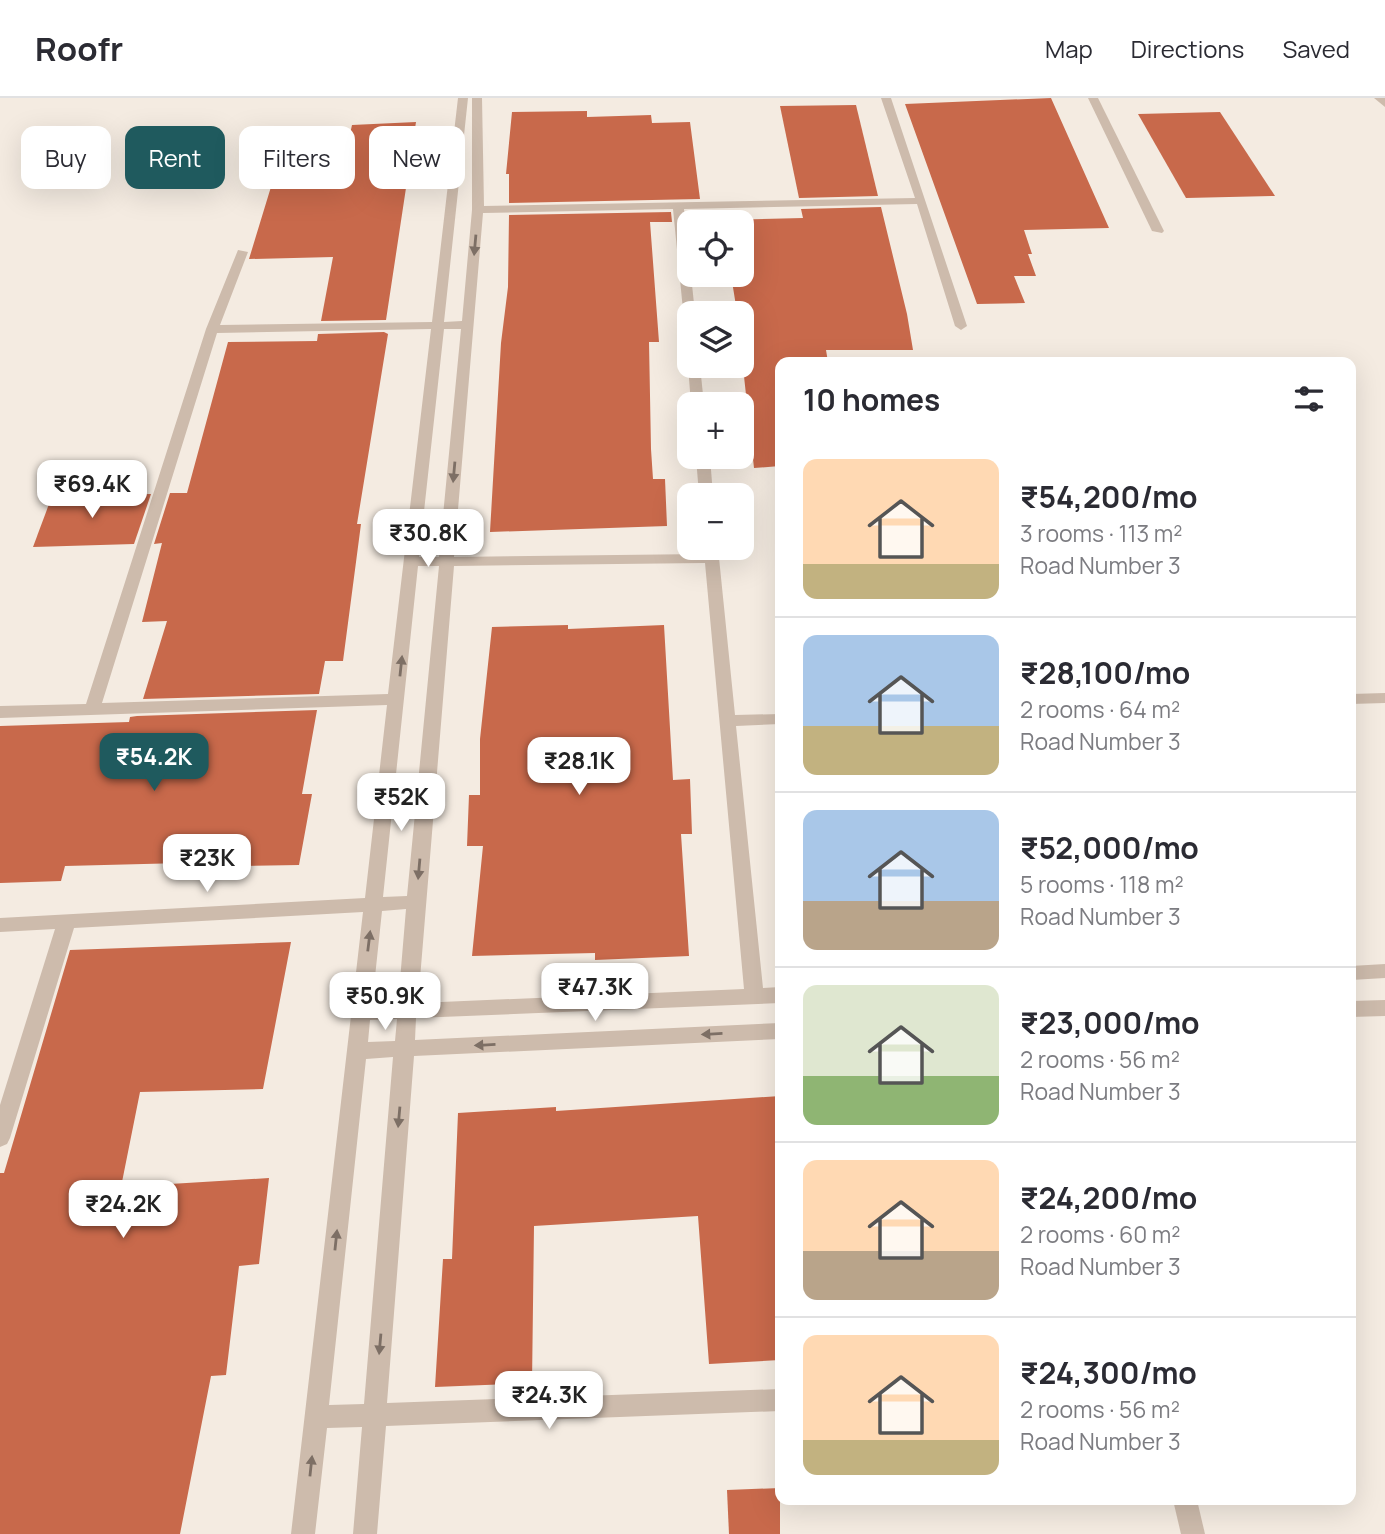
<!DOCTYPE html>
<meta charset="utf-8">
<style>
body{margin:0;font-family:Manrope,sans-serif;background:#f2f2f3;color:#2b2b33;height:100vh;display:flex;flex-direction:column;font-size:26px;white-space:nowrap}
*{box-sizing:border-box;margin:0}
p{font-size:23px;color:#7c7c81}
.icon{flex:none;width:38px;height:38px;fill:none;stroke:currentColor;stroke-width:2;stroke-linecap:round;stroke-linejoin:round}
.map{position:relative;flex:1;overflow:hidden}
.panel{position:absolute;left:775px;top:259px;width:581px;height:1148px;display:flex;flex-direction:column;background:#fff;border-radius:14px;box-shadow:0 7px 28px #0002}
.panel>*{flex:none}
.top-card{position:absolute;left:21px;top:28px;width:649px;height:63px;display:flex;gap:14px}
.buttons{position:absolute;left:677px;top:112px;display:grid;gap:14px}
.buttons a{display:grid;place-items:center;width:77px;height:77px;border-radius:14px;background:#fff;box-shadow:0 7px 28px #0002;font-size:35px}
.price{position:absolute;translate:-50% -60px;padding:0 16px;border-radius:14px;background:#fff;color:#222;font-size:23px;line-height:46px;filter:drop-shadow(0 2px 4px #0008)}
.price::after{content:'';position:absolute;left:50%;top:42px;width:21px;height:16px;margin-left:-10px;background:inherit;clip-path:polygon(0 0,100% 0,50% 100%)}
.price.selected{background:#1f5a5e;color:#fff}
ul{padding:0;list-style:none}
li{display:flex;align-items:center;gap:21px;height:175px;padding:0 28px}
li+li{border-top:2px solid #e1e1e2}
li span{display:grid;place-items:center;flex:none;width:196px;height:140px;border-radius:14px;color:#555}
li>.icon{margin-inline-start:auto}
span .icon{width:84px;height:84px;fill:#fffc;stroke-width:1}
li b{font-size:30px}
h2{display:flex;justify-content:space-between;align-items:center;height:84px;padding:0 28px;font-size:30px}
.tag{padding:0 24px;border-radius:14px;background:#fff;box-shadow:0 7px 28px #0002;font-size:24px;line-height:63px}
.tag.selected{background:#1f5a5e;color:#fff}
header{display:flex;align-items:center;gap:42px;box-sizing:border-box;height:98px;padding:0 35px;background:#fff;border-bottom:2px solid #e1e1e2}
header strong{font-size:33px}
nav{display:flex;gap:38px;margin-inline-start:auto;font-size:24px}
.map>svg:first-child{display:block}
.building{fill:#c8694b}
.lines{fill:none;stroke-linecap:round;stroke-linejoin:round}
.minor{fill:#cdbbac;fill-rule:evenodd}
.oneway{fill:#7d6f65}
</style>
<header>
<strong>Roofr</strong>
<nav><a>Map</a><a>Directions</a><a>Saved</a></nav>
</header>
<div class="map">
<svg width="1385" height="1436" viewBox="0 0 1385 1436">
<rect width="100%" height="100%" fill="#f4ebe1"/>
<g class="building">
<path d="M1051,0l58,130 -85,2 8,24h-4l8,22h-22l11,27 -48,1 -72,-200z"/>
<path d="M856,7l22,91 -79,2 -19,-92z"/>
<path d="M587,13v6l64,-2 1,8 38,-1 10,77 -191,4v-29h-3l6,-62z"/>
<path d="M1220,14l55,84 -89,2 -48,-84z"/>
<path d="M416,24l-30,198 -65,1 12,-64 -84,2 25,-82 67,-2 11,-50z"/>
<path d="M881,109l26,107 6,36h-87l2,12h-48v104l-26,2 -12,-110v-52h-6l-5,-31h11v-53h-20v-2l81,-2 -2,-9z"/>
<path d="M671,114l1,10h-22l9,120h-10l2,107 2,30h12l2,47 -177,6 11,-189 7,-56 1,-72z"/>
<path d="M384,234l4,2 -31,190h4l-18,137h-18l-6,33 -176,5 24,-78 -25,1 20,-79 -8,1 16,-51h17l41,-151 89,-1 1,-7z"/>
<path d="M151,396l-17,50 -101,3 19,-51z"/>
<path d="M568,527v4l96,-4 9,155 17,-1 2,55h-11l8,122 -94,4v-7l-123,3 11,-110h-16l2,-51h11v-56l12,-112z"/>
<path d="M317,612l-15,84h10l-13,71 -117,2 1,-4 -118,3 -4,15 -61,2v-157l129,-4 1,-5 7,-1z"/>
<path d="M291,844l-28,147 -123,3 -19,95 148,-9 -10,86 -20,2 -13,109 -15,1 -31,158h-180v-361h4l66,-223z"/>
<path d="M780,998v264l-71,4 -11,-148 -164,10 -2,157 -97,4 8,-128h9l6,-146 98,-6v4z"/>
<path d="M780,1390v46h-51l-2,-44z"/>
</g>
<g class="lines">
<g class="minor">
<path d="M458,0h10l-24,224 18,-1 10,-111v-112h10l2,108 431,-8 -34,-100h10l76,228 -6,4 -6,-4 -38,-122 -233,5 11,104h-5v11l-6,-4 -11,-111 -190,4 -29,344 250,-3v-6h14l17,167 45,-1v10l-44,2 27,262 17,-1v16l-364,15 -1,22 365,-17v16l-366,17 -27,347 393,-14v22l-394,15 -9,108h-24l9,-107 -35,1 -12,106h-24l72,-622 -289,16 -64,210 -3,6 -7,3v-42l55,-176 -55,3v-14l365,-20 22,-193 -387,13v-12l86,-2 120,-375 32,-79 10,2 -28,73 212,-3zM431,231l-43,365 -286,9 115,-370zM444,231h17l-22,228h-20zM705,465l39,426 -326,14 36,-437zM418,468h21l-32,330 -24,1zM406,811l-8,95 -26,1 10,-94zM397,921l-2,22 -27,1 2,-22zM393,959l-29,347 -35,1 37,-346z"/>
<path d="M1088,0h10l66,133 -2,2 -10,-2z"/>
<path d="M1374,0h11v9z"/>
<path d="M689,265l1,3h10l4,38h-13l-3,-38z"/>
<path d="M696,359h14l3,38h-14z"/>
<path d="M1385,595v10l-34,1v-10z"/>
<path d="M1385,866v14l-34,2v-14z"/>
<path d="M1385,902v16l-34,1v-16z"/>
<path d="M1173,1402h24l8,34h-24z"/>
</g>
</g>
<defs><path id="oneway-solid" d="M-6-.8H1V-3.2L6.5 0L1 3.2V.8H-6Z" transform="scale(1.75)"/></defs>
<g class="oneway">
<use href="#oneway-solid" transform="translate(475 147) rotate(95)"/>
<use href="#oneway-solid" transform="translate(454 374) rotate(95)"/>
<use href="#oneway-solid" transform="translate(401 568) rotate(-84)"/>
<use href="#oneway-solid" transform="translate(419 771) rotate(95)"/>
<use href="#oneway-solid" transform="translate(369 843) rotate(-83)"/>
<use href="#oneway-solid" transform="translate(712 936) rotate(177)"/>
<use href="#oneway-solid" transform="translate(485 947) rotate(177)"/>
<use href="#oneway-solid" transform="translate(399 1019) rotate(95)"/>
<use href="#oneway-solid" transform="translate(336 1142) rotate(-84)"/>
<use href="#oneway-solid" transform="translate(380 1246) rotate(95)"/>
<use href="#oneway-solid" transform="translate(311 1368) rotate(-84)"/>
</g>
</svg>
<div class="buttons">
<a><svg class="icon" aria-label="locate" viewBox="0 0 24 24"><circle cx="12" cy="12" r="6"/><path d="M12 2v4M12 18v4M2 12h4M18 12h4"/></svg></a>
<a><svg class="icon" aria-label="layers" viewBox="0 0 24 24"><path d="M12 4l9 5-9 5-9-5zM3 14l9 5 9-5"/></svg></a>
<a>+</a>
<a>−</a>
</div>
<b class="price" style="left:92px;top:422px">₹69.4K</b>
<b class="price" style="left:428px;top:471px">₹30.8K</b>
<b class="price selected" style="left:154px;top:695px">₹54.2K</b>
<b class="price" style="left:579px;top:699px">₹28.1K</b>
<b class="price" style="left:401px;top:735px">₹52K</b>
<b class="price" style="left:207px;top:796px">₹23K</b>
<b class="price" style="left:595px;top:925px">₹47.3K</b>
<b class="price" style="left:385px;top:934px">₹50.9K</b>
<b class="price" style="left:123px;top:1142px">₹24.2K</b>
<b class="price" style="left:549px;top:1333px">₹24.3K</b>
<div class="top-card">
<a class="tag">Buy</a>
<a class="tag selected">Rent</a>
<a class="tag">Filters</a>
<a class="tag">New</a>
</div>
<section class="panel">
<h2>10 homes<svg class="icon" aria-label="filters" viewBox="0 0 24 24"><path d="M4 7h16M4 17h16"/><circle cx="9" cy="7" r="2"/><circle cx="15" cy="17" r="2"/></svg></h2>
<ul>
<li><span style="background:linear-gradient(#ffd9b3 75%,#c2b280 0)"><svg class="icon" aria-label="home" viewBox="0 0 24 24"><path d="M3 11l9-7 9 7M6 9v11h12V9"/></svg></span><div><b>₹54,200/mo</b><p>3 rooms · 113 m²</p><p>Road Number 3</p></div></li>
<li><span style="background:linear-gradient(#a9c7e8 65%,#c2b280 0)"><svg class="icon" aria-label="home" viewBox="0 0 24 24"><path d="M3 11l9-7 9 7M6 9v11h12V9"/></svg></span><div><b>₹28,100/mo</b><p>2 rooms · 64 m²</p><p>Road Number 3</p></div></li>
<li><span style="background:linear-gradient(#a9c7e8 65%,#b9a48a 0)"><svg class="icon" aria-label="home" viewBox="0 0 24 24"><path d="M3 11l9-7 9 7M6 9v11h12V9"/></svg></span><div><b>₹52,000/mo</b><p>5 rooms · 118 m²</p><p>Road Number 3</p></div></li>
<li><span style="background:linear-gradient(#dfe7d0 65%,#8fb573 0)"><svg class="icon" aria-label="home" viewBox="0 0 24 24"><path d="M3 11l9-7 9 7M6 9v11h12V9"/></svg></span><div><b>₹23,000/mo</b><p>2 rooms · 56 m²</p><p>Road Number 3</p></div></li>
<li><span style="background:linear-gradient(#ffd9b3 65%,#b9a48a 0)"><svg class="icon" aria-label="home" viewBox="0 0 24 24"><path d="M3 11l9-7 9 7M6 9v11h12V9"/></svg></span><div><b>₹24,200/mo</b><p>2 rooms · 60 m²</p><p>Road Number 3</p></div></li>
<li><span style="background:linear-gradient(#ffd9b3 75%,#c2b280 0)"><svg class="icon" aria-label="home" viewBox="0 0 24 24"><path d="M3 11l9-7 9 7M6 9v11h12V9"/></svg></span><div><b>₹24,300/mo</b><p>2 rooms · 56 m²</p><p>Road Number 3</p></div></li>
</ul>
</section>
</div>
